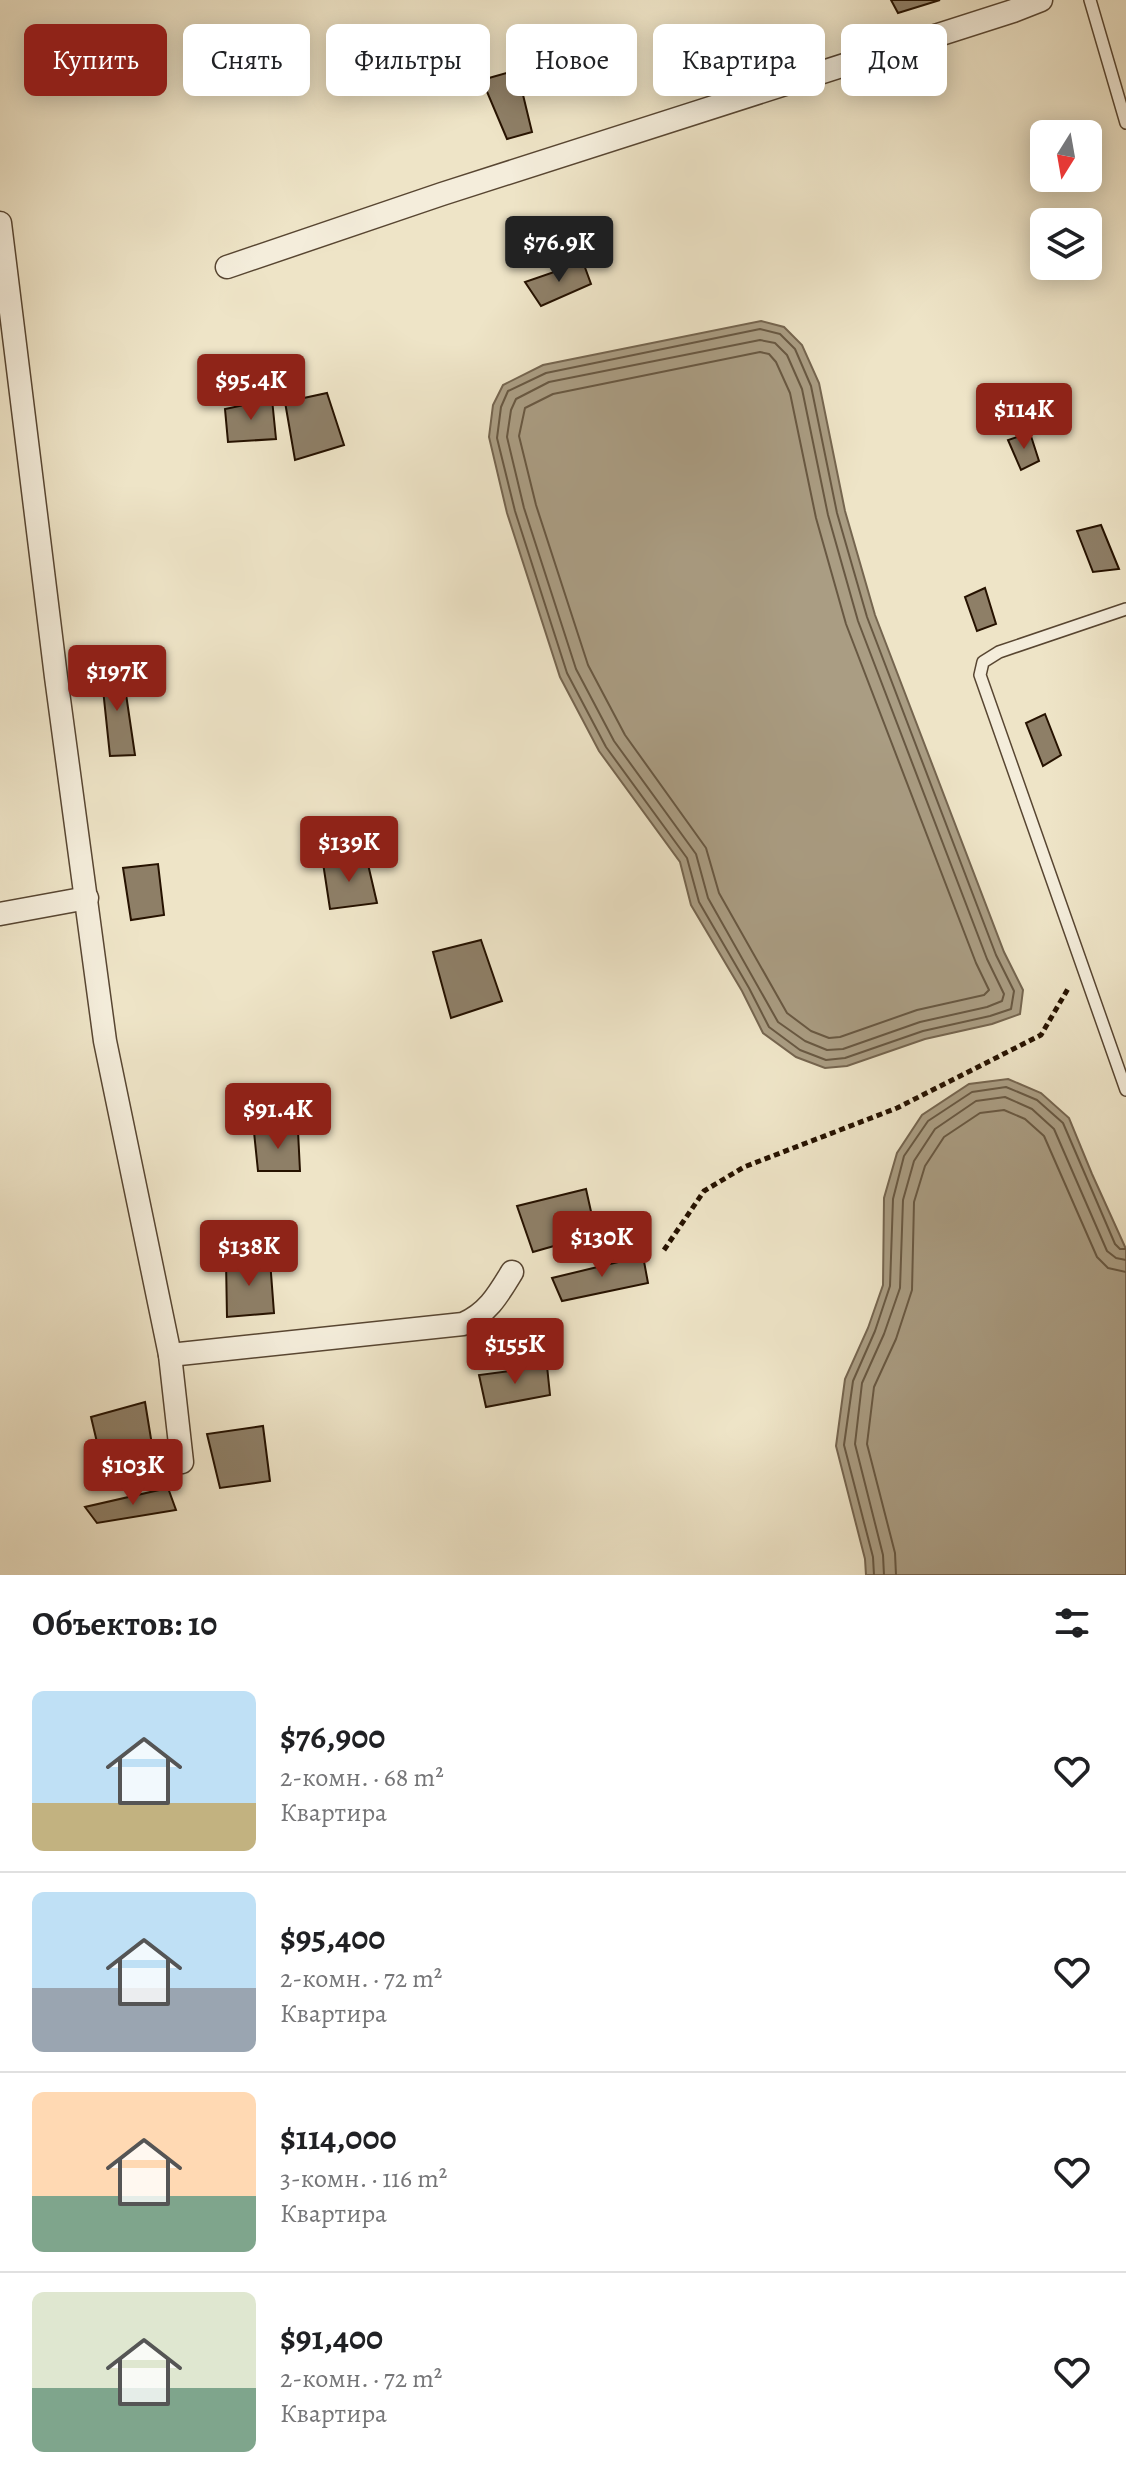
<!DOCTYPE html>
<html lang="ru">
<meta charset="utf-8">
<style>
body{margin:0;font-family:Alegreya,serif;background:#f6f6f6;color:#202124;height:100vh;display:flex;flex-direction:column;font-size:30px;white-space:nowrap}
*{box-sizing:border-box;margin:0}
p{font-size:26px;color:#757577}
.icon{flex:none;width:44px;height:44px;fill:none;stroke:currentColor;stroke-width:2;stroke-linecap:round;stroke-linejoin:round}
.map{position:relative;height:1575px;overflow:hidden}
.panel{display:flex;flex-direction:column;background:#fff;flex:1}
.panel>*{flex:none}
.banner{position:absolute;left:24px;top:24px;width:1078px;height:72px;display:flex;gap:16px}
.needle{width:52px;rotate:191deg}
.tools{position:absolute;left:1030px;top:120px;display:grid;gap:16px}
.tools a{display:grid;place-items:center;width:72px;height:72px;border-radius:12px;background:#fff;box-shadow:0 4px 20px #0003;font-size:40px}
.price{position:absolute;translate:-50% -68px;padding:0 18px;border-radius:8px;background:#8f2418;color:#fff;font-size:26px;line-height:52px;filter:drop-shadow(0 2px 4px #0008)}
.price::after{content:'';position:absolute;left:50%;top:48px;width:24px;height:18px;margin-left:-12px;background:inherit;clip-path:polygon(0 0,100% 0,50% 100%)}
.price.active{background:#222;color:#fff}
ul{padding:0;list-style:none}
li{display:flex;align-items:center;gap:24px;height:200px;padding:0 32px}
li+li{border-top:2px solid #e0e0e0}
li span{display:grid;place-items:center;flex:none;width:224px;height:160px;border-radius:12px;color:#555}
li>.icon{margin-inline-start:auto}
span .icon{width:96px;height:96px;fill:#fffc;stroke-width:1}
li b{font-size:34px}
h2{display:flex;justify-content:space-between;align-items:center;height:96px;padding:0 32px;font-size:34px}
.chip{padding:0 28px;border-radius:12px;background:#fff;box-shadow:0 4px 20px #0003;font-size:28px;line-height:72px}
.chip.active{background:#8f2418;color:#fff}
.map>svg:first-child{display:block}
.water{fill:#aa9d83;stroke:#75654f;stroke-width:2}
.lines{fill:none;stroke-linecap:round;stroke-linejoin:round}
.shore{stroke:#685842;stroke-width:2}
.building{fill:#8e7f67;stroke:#261200;stroke-width:2}
.service-casing{stroke:#584632;stroke-width:14}
.minor-casing{stroke:#584632;stroke-width:25}
.path{stroke:#261200;stroke-width:5;stroke-dasharray:6 4;stroke-linecap:butt}
.service{stroke:#f4eddb;stroke-width:11}
.minor{stroke:#f4eddb;stroke-width:22}
</style>
<div class="map">
<svg width="1126" height="1575" viewBox="0 0 1126 1575">
<rect width="100%" height="100%" fill="#eee4c7"/>
<filter id="stains"><feTurbulence type="fractalNoise" baseFrequency=".0025" numOctaves="4"/><feColorMatrix values="0 0 0 0 .2 0 0 0 0 .09 0 0 0 0 .02 0 0 0 .5 -.17"/></filter>
<radialGradient id="worn" r=".72"><stop offset=".6" stop-color="#630" stop-opacity="0"/><stop offset="1" stop-color="#630" stop-opacity=".3"/></radialGradient>
<g class="water">
<path d="M761,321l23,6 18,18 17,38 26,128 30,104 129,337 19,38 -3,24 -28,10 -67,15 -78,27 -22,2 -29,-11 -33,-24 -21,-42 -51,-86 -11,-43 -81,-111 -39,-74 -53,-164 -18,-76 4,-32 10,-20 40,-20z"/>
<path d="M1008,1079l33,14 28,25 23,56 34,75v326h-260l-1,-16 -29,-113 9,-67 23,-51 15,-43 1,-87 13,-45 25,-38 47,-31z"/>
</g>
<g class="lines">
<g class="shore">
<path d="M760,329l20,5 15,15 16,37 26,127 30,104 129,338 18,36 -3,18 -21,7 -67,15 -78,27 -19,2 -26,-10 -31,-23 -20,-39 -50,-86 -12,-44 -81,-111 -39,-74 -52,-162 -18,-73 4,-31 7,-16 38,-18z"/>
<path d="M760,340l15,3 12,12 15,34 26,126 30,106 129,338 17,35 -2,7 -15,6 -67,15 -77,27 -16,1 -22,-9 -27,-19 -70,-124 -12,-44 -82,-113 -38,-72 -52,-161 -17,-71 4,-27 5,-11 33,-17z"/>
<path d="M760,352l9,2 7,8 14,31 26,125 30,106 130,339 13,27 -5,5 -67,15 -77,27 -11,1 -18,-7 -24,-18 -68,-120 -13,-45 -81,-113 -37,-70 -52,-160 -17,-69 6,-28 28,-14z"/>
<path d="M874,1575l-1,-18 -29,-112 9,-64 22,-50 15,-45 3,-87 11,-43 24,-35 44,-29 34,-5 31,13 26,23 52,121 5,5h6"/>
<path d="M884,1575l-1,-20 -28,-111 7,-61 22,-49 16,-46 3,-88 11,-39 21,-32 41,-28 29,-4 27,12 22,20 53,122 9,7 10,2"/>
<path d="M896,1575l-1,-22 -28,-109 7,-57 22,-48 16,-49 2,-88 11,-36 19,-29 36,-24 24,-3 21,9 19,17 53,121 11,11 18,4"/>
</g>
</g>
<g class="building">
<path d="M891,0h49l-42,13z"/>
<path d="M517,70l15,62 -25,7 -25,-59z"/>
<path d="M583,262l8,22 -50,22 -16,-24z"/>
<path d="M327,393l17,52 -49,15 -10,-58z"/>
<path d="M272,399l4,40 -48,3 -3,-33z"/>
<path d="M1030,433l9,28 -18,9 -13,-30z"/>
<path d="M1101,525l18,44 -26,3 -16,-41z"/>
<path d="M985,588l11,36 -19,7 -12,-34z"/>
<path d="M122,667l13,88 -25,1 -9,-86z"/>
<path d="M1045,714l16,41 -18,11 -17,-43z"/>
<path d="M367,860l10,43 -47,6 -7,-46z"/>
<path d="M158,864l6,51 -33,5 -8,-52z"/>
<path d="M481,940l21,61 -51,17 -18,-66z"/>
<path d="M298,1131l2,40h-42l-4,-39z"/>
<path d="M586,1189l10,45 -63,18 -16,-46z"/>
<path d="M643,1256l5,27 -86,18 -10,-23z"/>
<path d="M270,1260l4,53 -47,4 -1,-56z"/>
<path d="M547,1366l3,29 -64,12 -7,-32z"/>
<path d="M145,1402l7,43 -52,10 -9,-38z"/>
<path d="M263,1426l7,55 -50,7 -13,-54z"/>
<path d="M168,1488l8,22 -79,13 -12,-16z"/>
</g>
<g class="lines">
<defs>
<g id="service">
<path d="M1090,0l36,123"/>
<path d="M1126,609l-127,43 -16,10 -3,13 146,415"/>
</g>
<g id="minor">
<path d="M0,223l56,454 49,364 65,314 293,-31c25,-11 35,-29 49,-52"/>
<path d="M227,267l215,-73 571,-183 28,-11"/>
<path d="M0,914l87,-16"/>
<path d="M170,1355l12,107"/>
</g>
</defs>
<use href="#service" class="service-casing"/>
<use href="#minor" class="minor-casing"/>
<path class="path" d="M664,1250l40,-59 40,-24 153,-59 144,-73 28,-48"/>
<use href="#service" class="service"/>
<use href="#minor" class="minor"/>
</g>
<rect width="100%" height="100%" filter="url(#stains)"/>
<rect width="100%" height="100%" fill="url(#worn)"/>
</svg>
<div class="tools">
<a><svg class="needle" viewBox="-14 -14 28 28"><path d="M0-13l5 13h-10z" fill="#e53935"/><path d="M0 13l5-13h-10z" fill="#757577"/></svg></a>
<a><svg class="icon" aria-label="layers" viewBox="0 0 24 24"><path d="M12 4l9 5-9 5-9-5zM3 14l9 5 9-5"/></svg></a>
</div>
<b class="price active" style="left:559px;top:284px">$76.9K</b>
<b class="price" style="left:251px;top:422px">$95.4K</b>
<b class="price" style="left:1024px;top:451px">$114K</b>
<b class="price" style="left:117px;top:713px">$197K</b>
<b class="price" style="left:349px;top:884px">$139K</b>
<b class="price" style="left:278px;top:1151px">$91.4K</b>
<b class="price" style="left:602px;top:1279px">$130K</b>
<b class="price" style="left:249px;top:1288px">$138K</b>
<b class="price" style="left:515px;top:1386px">$155K</b>
<b class="price" style="left:133px;top:1507px">$103K</b>
<div class="banner">
<a class="chip active">Купить</a>
<a class="chip">Снять</a>
<a class="chip">Фильтры</a>
<a class="chip">Новое</a>
<a class="chip">Квартира</a>
<a class="chip">Дом</a>
</div>
</div>
<section class="panel">
<h2>Объектов: 10<svg class="icon" aria-label="filters" viewBox="0 0 24 24"><path d="M4 7h16M4 17h16"/><circle cx="9" cy="7" r="2"/><circle cx="15" cy="17" r="2"/></svg></h2>
<ul>
<li><span style="background:linear-gradient(#bfe0f5 70%,#c2b280 0)"><svg class="icon" aria-label="home" viewBox="0 0 24 24"><path d="M3 11l9-7 9 7M6 9v11h12V9"/></svg></span><div><b>$76,900</b><p>2-комн. · 68 m²</p><p>Квартира</p></div><svg class="icon" aria-label="heart" viewBox="0 0 24 24"><path d="M12 20l-8-8c-3-5 5-10 8-4 3-6 11-1 8 4z"/></svg></li>
<li><span style="background:linear-gradient(#bfe0f5 60%,#9aa5b1 0)"><svg class="icon" aria-label="home" viewBox="0 0 24 24"><path d="M3 11l9-7 9 7M6 9v11h12V9"/></svg></span><div><b>$95,400</b><p>2-комн. · 72 m²</p><p>Квартира</p></div><svg class="icon" aria-label="heart" viewBox="0 0 24 24"><path d="M12 20l-8-8c-3-5 5-10 8-4 3-6 11-1 8 4z"/></svg></li>
<li><span style="background:linear-gradient(#ffd9b3 65%,#7fa58c 0)"><svg class="icon" aria-label="home" viewBox="0 0 24 24"><path d="M3 11l9-7 9 7M6 9v11h12V9"/></svg></span><div><b>$114,000</b><p>3-комн. · 116 m²</p><p>Квартира</p></div><svg class="icon" aria-label="heart" viewBox="0 0 24 24"><path d="M12 20l-8-8c-3-5 5-10 8-4 3-6 11-1 8 4z"/></svg></li>
<li><span style="background:linear-gradient(#dfe7d0 60%,#7fa58c 0)"><svg class="icon" aria-label="home" viewBox="0 0 24 24"><path d="M3 11l9-7 9 7M6 9v11h12V9"/></svg></span><div><b>$91,400</b><p>2-комн. · 72 m²</p><p>Квартира</p></div><svg class="icon" aria-label="heart" viewBox="0 0 24 24"><path d="M12 20l-8-8c-3-5 5-10 8-4 3-6 11-1 8 4z"/></svg></li>
</ul>
</section>
